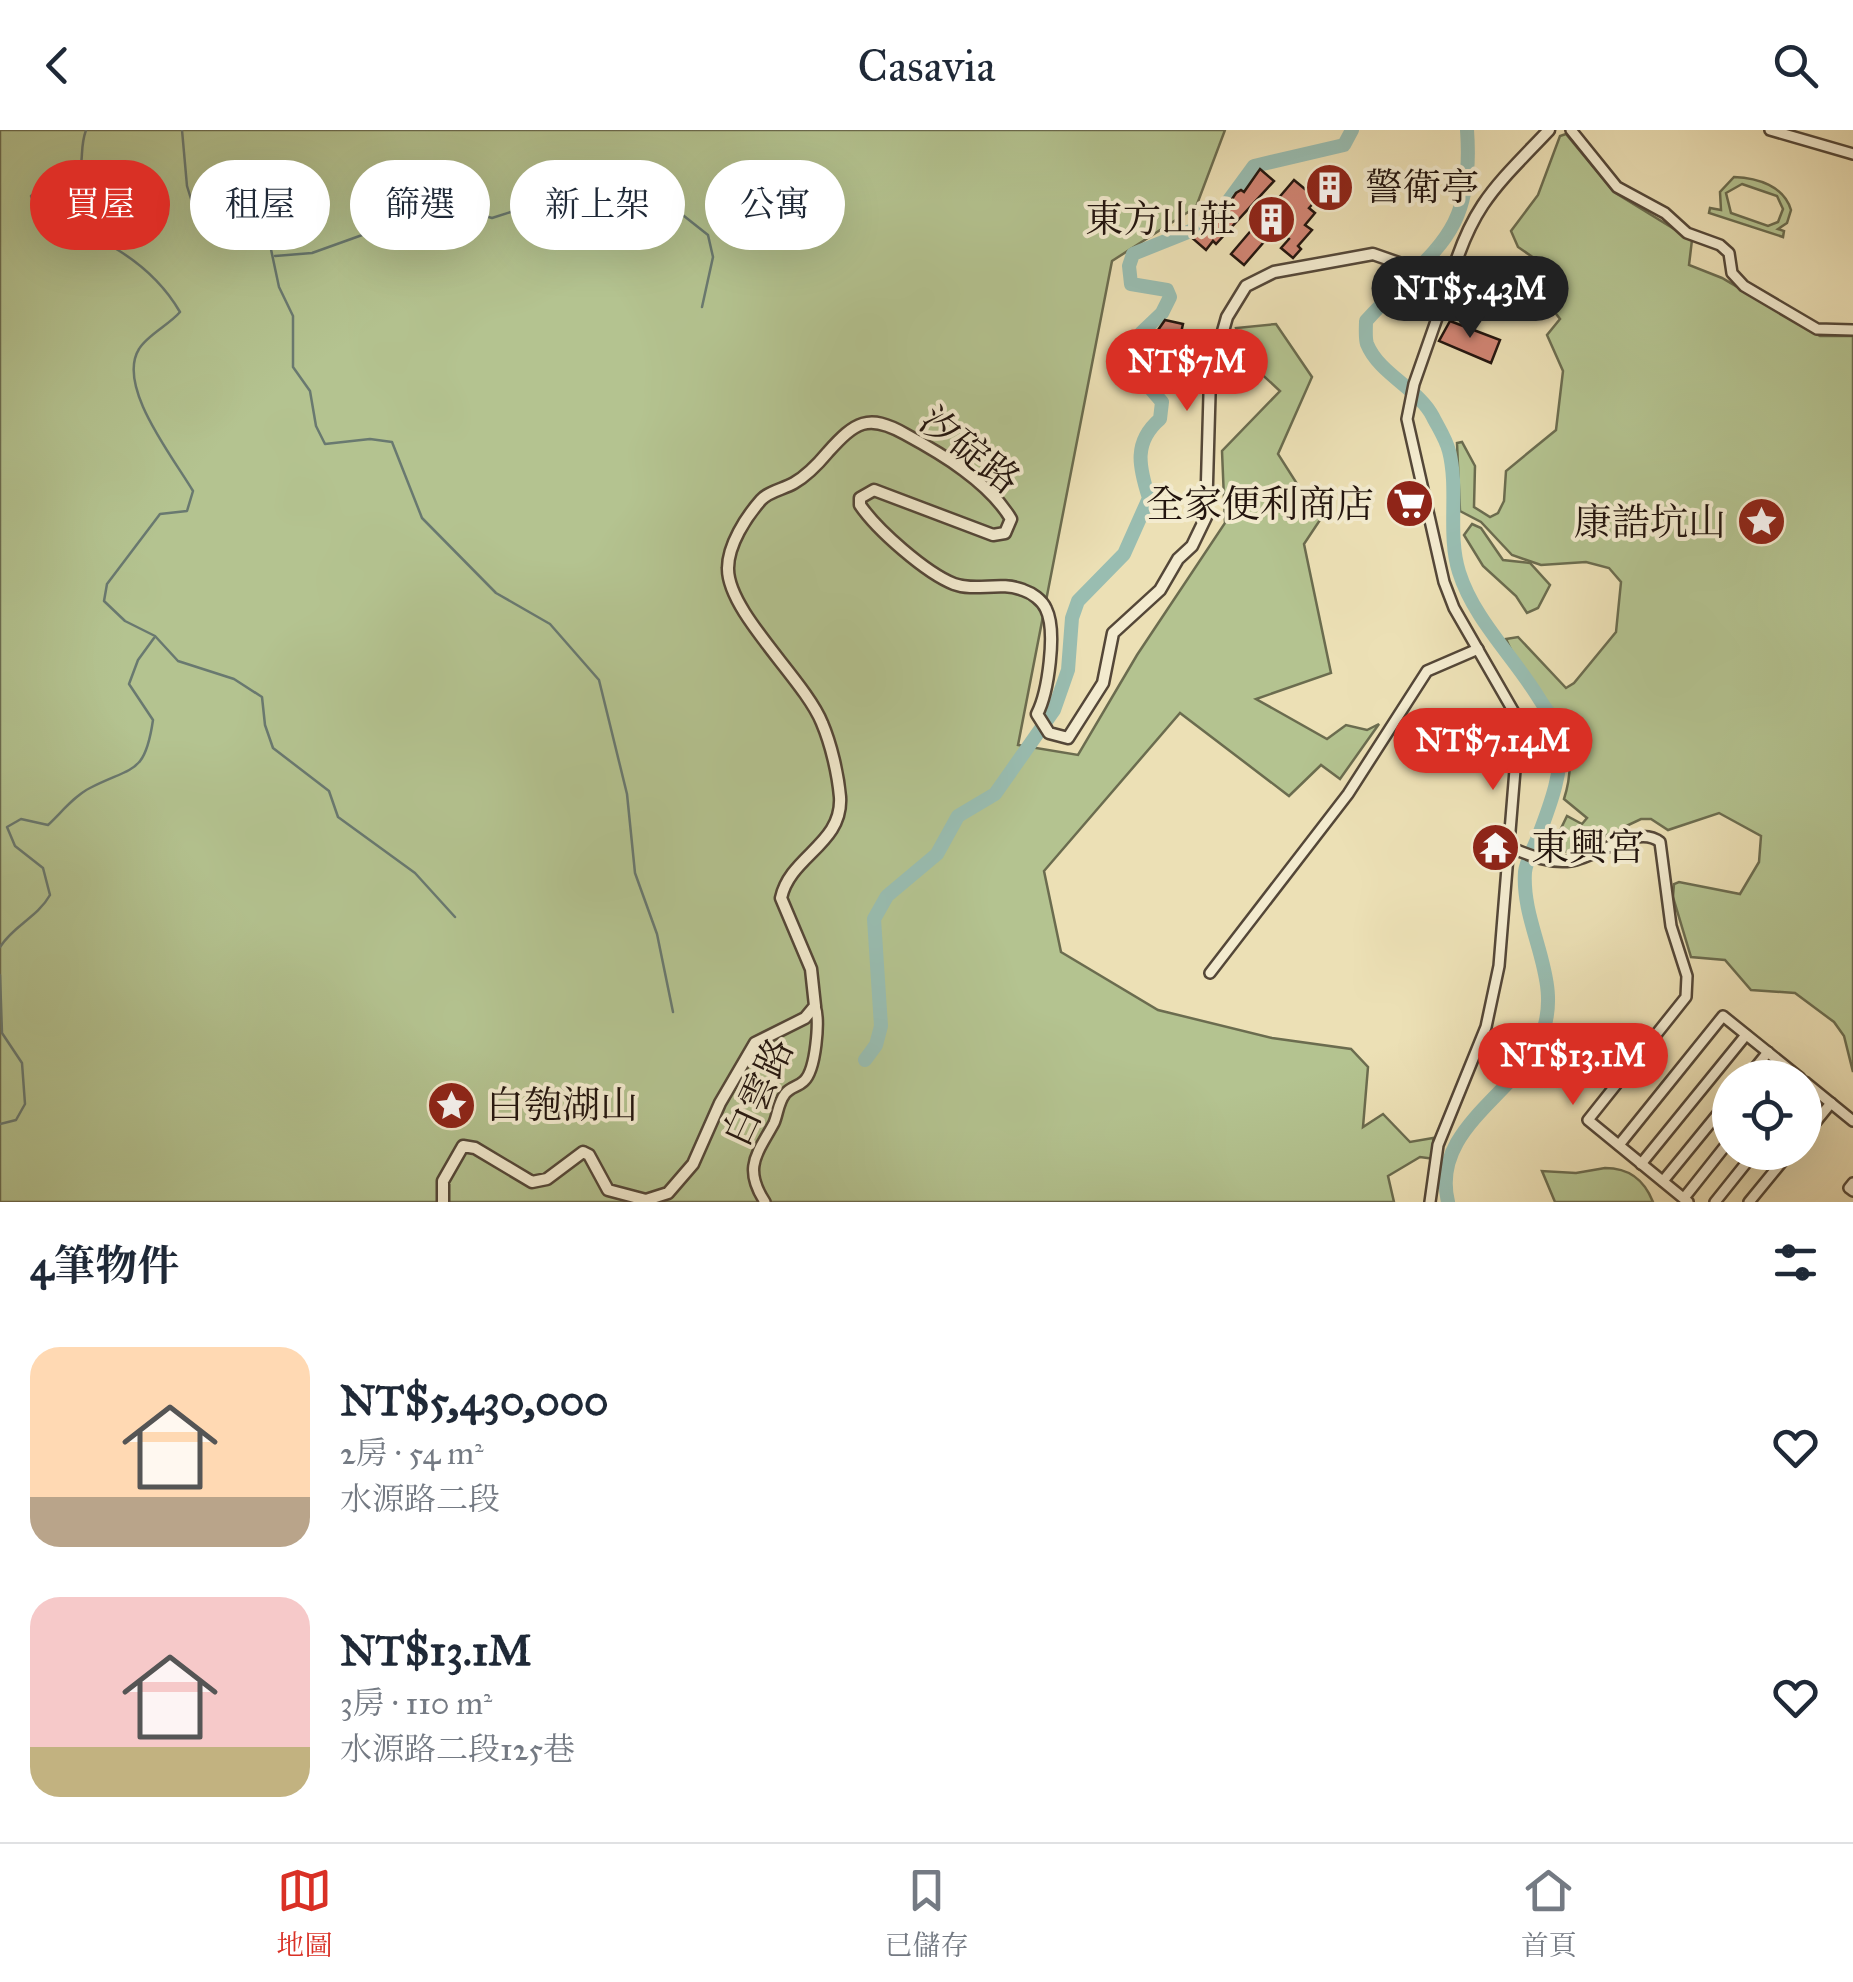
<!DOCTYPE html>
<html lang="zh-TW">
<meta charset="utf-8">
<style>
body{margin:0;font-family:"IM FELL Great Primer","Noto Serif TC",serif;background:#f2f2f3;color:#1f2937;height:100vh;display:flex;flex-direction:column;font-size:38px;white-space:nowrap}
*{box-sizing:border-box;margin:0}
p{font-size:32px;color:#747a83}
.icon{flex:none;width:55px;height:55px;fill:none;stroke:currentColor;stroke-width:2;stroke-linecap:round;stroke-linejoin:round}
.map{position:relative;height:1072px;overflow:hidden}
.details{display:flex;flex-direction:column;background:#fff;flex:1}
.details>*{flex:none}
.top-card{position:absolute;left:30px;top:30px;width:1000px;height:90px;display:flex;gap:20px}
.buttons{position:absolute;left:1712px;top:930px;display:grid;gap:20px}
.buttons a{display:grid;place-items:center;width:110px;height:110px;border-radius:50%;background:#fff;box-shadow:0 10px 40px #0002;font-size:50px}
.price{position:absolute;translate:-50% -85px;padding:0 22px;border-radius:35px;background:#d93025;color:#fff;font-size:32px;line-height:65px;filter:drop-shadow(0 2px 5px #0008)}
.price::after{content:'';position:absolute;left:50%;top:60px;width:30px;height:22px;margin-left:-15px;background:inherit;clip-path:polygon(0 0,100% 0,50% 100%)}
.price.active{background:#222;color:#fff}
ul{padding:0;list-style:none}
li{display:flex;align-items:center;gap:30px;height:250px;padding:0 30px}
li span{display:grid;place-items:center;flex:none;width:280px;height:200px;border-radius:30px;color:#555}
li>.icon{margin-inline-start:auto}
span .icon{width:120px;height:120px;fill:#fffc;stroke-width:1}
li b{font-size:42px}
h2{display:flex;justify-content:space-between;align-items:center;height:120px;padding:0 30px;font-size:42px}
.tag{padding:0 35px;border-radius:45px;background:#fff;box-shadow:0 10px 40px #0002;font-size:35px;line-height:90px}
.tag.active{background:#d93025;color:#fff}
header{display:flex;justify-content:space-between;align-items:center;height:130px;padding:0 30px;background:#fff;font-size:45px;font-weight:600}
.tab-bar{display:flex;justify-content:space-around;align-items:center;height:140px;border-top:2px solid #e0e1e3;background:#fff;font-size:28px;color:#747a83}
.tab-bar a{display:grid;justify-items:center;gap:5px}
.tab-bar .active{color:#d93025}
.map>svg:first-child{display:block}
.green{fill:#b4c390;stroke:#6b6c4f;stroke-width:2.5;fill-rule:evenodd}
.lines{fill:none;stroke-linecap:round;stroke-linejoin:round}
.stream{stroke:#697970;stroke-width:2.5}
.river{stroke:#99bdb1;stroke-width:14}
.building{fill:#d18473;stroke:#22140e;stroke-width:2.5}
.minor-casing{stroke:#544738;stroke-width:14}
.tertiary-casing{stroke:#544738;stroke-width:15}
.minor{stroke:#f3ebcf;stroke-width:9}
.tertiary{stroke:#f3ebcf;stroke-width:10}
.labels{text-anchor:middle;stroke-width:8;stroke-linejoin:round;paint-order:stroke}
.poi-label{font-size:38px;fill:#22140e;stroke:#f3ebcf;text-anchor:start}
.street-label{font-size:38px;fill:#22140e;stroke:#f3ebcf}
</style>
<header><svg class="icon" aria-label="back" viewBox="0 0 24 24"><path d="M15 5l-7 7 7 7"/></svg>Casavia<svg class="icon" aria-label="search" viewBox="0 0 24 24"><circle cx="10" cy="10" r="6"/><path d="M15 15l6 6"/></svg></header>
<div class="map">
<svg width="1853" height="1072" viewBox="0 0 1853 1072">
<rect width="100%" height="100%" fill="#ece0b5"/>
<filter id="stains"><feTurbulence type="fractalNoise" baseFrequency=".002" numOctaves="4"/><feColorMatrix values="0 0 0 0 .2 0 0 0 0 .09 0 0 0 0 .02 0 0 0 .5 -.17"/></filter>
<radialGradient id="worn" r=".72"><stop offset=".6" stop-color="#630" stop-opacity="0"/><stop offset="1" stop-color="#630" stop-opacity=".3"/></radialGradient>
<g class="green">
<path d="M0,0h1225l-29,77 -84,54 -94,484 60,10 59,-100 88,-132 -3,-72 58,-60 -37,-34 -7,-29 40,-4 36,53 -34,77 42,66 -16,24 27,129 -75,26 71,40 19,-14 21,5 12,-6 -39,55 -19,-14 -32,31 -109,-83 -136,158 17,81 97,58 114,28 79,11 17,18 -5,60 20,-13 27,28 23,-4 2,21 -15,-2 -32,19 6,26h-1394z"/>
<path d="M1566,4l48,58 78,48 -3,25 33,13 98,58h33v736l-9,-36 -10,-14 -39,-29 -44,-3 -26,-30 -34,-3 -18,-60 1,-13 5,-2 61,12 19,-32 2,-26 -42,-23 -51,17 -17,-11h-10l-72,34 -16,-8 14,-29 15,8 5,-6 -23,-19c24,-74 -33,-101 -58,-160l12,-2 48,51 8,-5 42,-51 5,-50 -12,-14 -23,-6 -45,3 -29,-10 -31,-33 -21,-11 -3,-68 5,-1 13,24 -1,41 16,10 8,-4 6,-12 2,-30 50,-41 7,-59 -16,-36 13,-16 -16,-21 3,-31 -29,-20 -7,-16 27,-36 22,-59z"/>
<path d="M1734,47c24,1 50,9 57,33l-4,13 -9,6 6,2 -1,6 -74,-24 1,-5 11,2 -1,-18zM1742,54l35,12 6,13 -5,13 -10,4 -37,-13 -5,-20z"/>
<path d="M1472,394l9,4 22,32 27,3 20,22 -12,23 -11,5 -11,-17 -33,-30 -19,-31z"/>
<path d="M1605,1038c24,0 39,11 48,34h-98l-13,-31 34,2z"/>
</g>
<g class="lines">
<g class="stream">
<path d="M86,0c-8,23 1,31 -13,58l-30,-2 -12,10 7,16c56,23 110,45 142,100 -11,13 -33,23 -41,37 -23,37 34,108 54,142l-6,20 -27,3 -53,70 -3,17 21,20 30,15 23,25 56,18 28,18 3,28 8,23 56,43 9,26 77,56 40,44"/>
<path d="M182,0l5,56 9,29c27,17 43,11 73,25l10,47 14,29v51l17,24 6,35 9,18 45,-5 22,3 30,76 74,75 54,31 49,56 28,114 8,79 22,61 16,78"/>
<path d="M275,126l37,-3 134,-48 46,13 31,-10 36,3 50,-18 35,-4 16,8 48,38 5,22 -11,50"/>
<path d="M0,817c14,-22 37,-29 50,-52l-7,-27 -28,-22 -8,-19 14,-8 27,6c13,-12 26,-29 42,-37 43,-22 55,-13 63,-68l-24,-36 9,-24 16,-22"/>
<path d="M0,845l2,58 20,30 3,41 -9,16 -16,4"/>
</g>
<g class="river">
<path d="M865,930l11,-15 5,-19 -7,-107 13,-23 50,-42 21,-38 37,-22 59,-84 14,-40 4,-52 6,-17 46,-47 25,-56c-10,-31 -16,-56 11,-79l2,-17 -13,-15 -8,-54 21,-20 8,-16 -3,-7 -36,-6 -2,-18 4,-12 80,-32 41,-56 90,-21 8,-15"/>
<path d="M1448,1072c-17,-71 63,-105 90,-159 30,-59 -17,-112 -13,-171 1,-11 9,-24 13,-35 12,-31 27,-70 21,-104 -2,-11 -13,-23 -19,-33 -25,-42 -66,-80 -81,-128 -12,-38 0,-82 -10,-121 -3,-12 -11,-24 -16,-34 -14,-28 -54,-43 -66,-73 -2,-6 -1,-17 -1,-23 65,-72 109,-82 101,-191"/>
</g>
</g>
<g class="building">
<path d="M1260,39l14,12 -58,63 -3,-3 -7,9 -15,-13 22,-9 23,-35 5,-3 3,2z"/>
<path d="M1294,50l23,19 -8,9 6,5 -10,12 7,5 -14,16 3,3 -8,9 -12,-10 8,-9 -13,-11 -32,37 -13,-11z"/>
<path d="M1165,190l18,4 -14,63 -18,-5 10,-40 -5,-1 2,-11z"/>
<path d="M1450,191l50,19 -9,23 -52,-22z"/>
</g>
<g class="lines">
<defs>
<g id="minor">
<path d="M1571,0l46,57 48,26 22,20 33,12 9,8 3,20 12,13 73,43 36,1"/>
<path d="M1770,0l83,24"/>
<path d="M1509,717c20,8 40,17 62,14 26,-3 66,-38 89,-19l11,84 16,50 -1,21 -98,123 100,82"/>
<path d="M1210,843l138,-179 79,-123 51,-22"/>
<path d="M1747,948l21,-26"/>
<path d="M1805,952l48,39"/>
<path d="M1805,1005l26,-32"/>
<path d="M1619,1015l104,-129 77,62"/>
<path d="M1641,1034l105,-129"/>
<path d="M1663,1051l67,-82"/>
<path d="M1853,1053l-4,5 4,3"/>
<path d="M1684,1068l46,-58"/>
<path d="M765,1072c-23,-35 -7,-49 9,-79 4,-9 4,-20 11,-29 5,-7 13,-7 19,-13 12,-11 16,-61 11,-75"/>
<path d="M1430,1072l8,-57 48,-118 13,-61 20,-245 -65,-113 -10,-26 -37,-163 7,-35 36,-103"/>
<path d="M1715,1072l40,-50"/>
<path d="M1749,1072l41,-50"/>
</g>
<path id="tertiary" d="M443,1072v-21l20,-35 12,2 57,34 15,-3 36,-27 6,3 19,35 38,10 22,-7 25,-29 27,-61 35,-60 50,-25 10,-12 -4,-37 -30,-71c9,-42 62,-54 59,-101 -2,-23 -9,-53 -18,-74 -17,-43 -95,-111 -94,-155 0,-23 18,-51 33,-68 8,-9 23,-11 33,-17 14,-8 24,-19 34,-31 27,-30 40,-39 77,-18 37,20 84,48 106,85l-6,14 -12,2 -119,-45 -14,8v7c17,25 66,68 94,79 21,8 47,-3 69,6 9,3 19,10 23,19 11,22 2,84 -9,105l12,19 19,5 35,-55 10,-50 47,-43 18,-31 14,-13 14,-29 4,-140 17,-60 19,-31 28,-14 99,-18 77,27c22,-77 46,-95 99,-151"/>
</defs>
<use href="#minor" class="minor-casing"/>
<use href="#tertiary" class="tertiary-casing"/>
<use href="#minor" class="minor"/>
<use href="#tertiary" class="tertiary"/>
</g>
<defs>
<symbol id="building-disc" viewBox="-11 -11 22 22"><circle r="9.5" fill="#8f2418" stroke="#f3ebcf"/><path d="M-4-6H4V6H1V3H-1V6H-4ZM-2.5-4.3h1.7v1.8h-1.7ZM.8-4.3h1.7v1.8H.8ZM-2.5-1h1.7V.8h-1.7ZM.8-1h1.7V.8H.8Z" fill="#fff"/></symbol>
<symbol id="supermarket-disc" viewBox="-11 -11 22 22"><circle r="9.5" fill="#8f2418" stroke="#f3ebcf"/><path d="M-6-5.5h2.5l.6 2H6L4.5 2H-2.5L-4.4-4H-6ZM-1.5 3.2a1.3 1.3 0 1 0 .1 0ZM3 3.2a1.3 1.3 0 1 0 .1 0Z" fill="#fff"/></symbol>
<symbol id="sight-disc" viewBox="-11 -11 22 22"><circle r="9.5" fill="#8f2418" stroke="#f3ebcf"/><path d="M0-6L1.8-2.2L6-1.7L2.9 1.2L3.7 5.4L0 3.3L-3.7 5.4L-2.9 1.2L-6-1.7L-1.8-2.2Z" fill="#fff"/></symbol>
<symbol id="temple-disc" viewBox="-11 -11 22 22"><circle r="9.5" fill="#8f2418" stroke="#f3ebcf"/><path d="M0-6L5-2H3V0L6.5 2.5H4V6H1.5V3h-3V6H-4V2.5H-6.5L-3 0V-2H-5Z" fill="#fff"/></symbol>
</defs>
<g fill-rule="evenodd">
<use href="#building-disc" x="1302" y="30" width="55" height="55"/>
<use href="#building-disc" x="1244" y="62" width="55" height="55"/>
<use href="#supermarket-disc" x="1382" y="346" width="55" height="55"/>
<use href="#sight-disc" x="1734" y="364" width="55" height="55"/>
<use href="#temple-disc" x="1468" y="690" width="55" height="55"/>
<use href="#sight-disc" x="424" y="948" width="55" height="55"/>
</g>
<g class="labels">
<g class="poi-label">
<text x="1365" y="70">警衛亭</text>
<text x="1237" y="102" text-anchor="end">東方山莊</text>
<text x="1374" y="387" text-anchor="end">全家便利商店</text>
<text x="1726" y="405" text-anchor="end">康誥坑山</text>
<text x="1531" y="730">東興宮</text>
<text x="486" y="988">白匏湖山</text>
</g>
<g class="street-label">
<text transform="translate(970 320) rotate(38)" y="13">汐碇路</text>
<text transform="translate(758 962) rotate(-65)" y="13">白雲路</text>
</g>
</g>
<rect width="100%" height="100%" filter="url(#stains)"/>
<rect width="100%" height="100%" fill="url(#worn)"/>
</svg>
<div class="buttons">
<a><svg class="icon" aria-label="locate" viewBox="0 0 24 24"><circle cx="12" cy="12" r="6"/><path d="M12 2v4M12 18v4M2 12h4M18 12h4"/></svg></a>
</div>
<b class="price active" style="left:1470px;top:211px">NT$5.43M</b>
<b class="price" style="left:1187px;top:284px">NT$7M</b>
<b class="price" style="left:1493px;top:663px">NT$7.14M</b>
<b class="price" style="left:1573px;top:978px">NT$13.1M</b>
<div class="top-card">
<a class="tag active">買屋</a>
<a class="tag">租屋</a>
<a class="tag">篩選</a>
<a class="tag">新上架</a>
<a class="tag">公寓</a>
</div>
</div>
<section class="details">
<h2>4筆物件<svg class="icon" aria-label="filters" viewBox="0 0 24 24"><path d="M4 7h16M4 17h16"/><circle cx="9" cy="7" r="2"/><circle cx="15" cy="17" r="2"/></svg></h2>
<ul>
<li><span style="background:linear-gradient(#ffd9b3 75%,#b9a48a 0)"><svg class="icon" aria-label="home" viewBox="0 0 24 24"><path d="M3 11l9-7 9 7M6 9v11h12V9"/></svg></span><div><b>NT$5,430,000</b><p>2房 · 54 m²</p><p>水源路二段</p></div><svg class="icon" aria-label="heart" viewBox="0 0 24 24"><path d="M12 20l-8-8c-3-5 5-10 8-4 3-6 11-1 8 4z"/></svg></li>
<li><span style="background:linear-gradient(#f6c9c9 75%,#c2b280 0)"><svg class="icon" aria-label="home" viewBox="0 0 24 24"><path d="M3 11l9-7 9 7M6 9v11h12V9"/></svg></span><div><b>NT$13.1M</b><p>3房 · 110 m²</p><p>水源路二段125巷</p></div><svg class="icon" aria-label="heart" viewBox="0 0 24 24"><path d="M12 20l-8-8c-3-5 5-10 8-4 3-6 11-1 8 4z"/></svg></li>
</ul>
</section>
<nav class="tab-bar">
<a class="active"><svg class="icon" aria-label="map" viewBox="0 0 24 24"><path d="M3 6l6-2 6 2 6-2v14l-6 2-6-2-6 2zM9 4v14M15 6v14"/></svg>地圖</a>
<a><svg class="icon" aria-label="saved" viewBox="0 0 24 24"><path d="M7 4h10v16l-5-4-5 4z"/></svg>已儲存</a>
<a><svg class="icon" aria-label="home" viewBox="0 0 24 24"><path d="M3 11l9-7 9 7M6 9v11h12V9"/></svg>首頁</a>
</nav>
